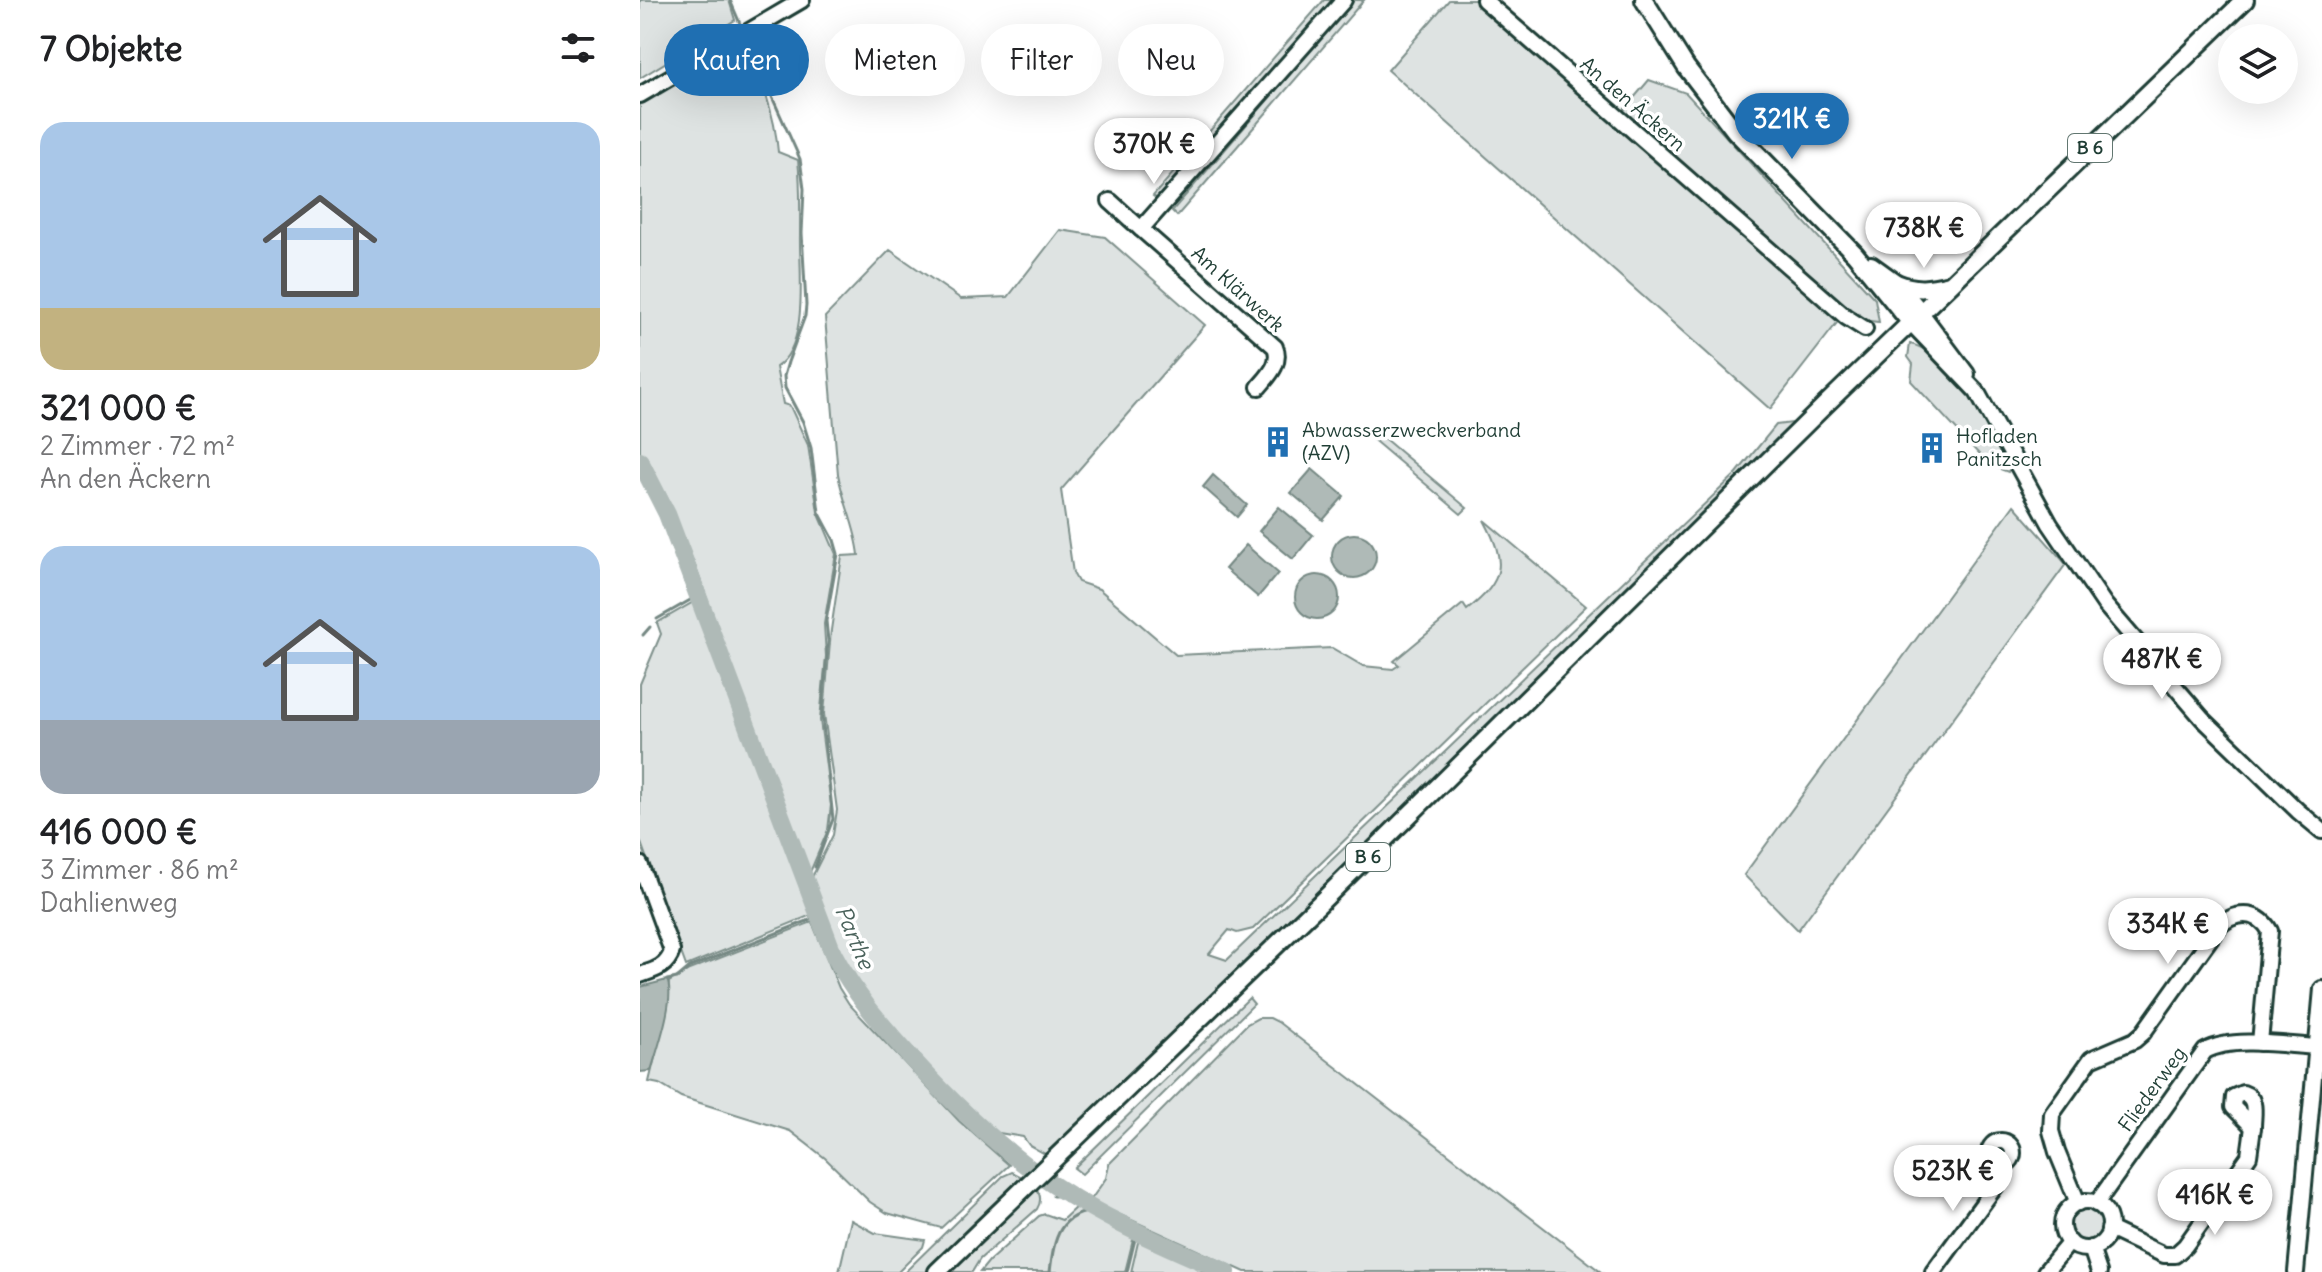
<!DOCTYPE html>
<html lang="de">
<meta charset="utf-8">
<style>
body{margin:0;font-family:Delius,sans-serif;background:#f2f2f2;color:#202124;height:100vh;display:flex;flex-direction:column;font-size:30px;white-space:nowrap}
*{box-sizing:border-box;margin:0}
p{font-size:26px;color:#757577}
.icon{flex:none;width:44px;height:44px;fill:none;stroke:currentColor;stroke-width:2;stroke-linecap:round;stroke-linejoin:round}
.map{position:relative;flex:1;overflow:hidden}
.drawer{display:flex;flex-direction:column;background:#fff;width:640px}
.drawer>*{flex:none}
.top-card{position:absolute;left:24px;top:24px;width:760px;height:72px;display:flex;gap:16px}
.buttons{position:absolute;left:1578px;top:24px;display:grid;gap:16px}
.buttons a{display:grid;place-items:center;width:80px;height:80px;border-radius:50%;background:#fff;box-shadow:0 8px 32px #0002;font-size:40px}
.price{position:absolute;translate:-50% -68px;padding:0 18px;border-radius:28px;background:#fff;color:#222;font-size:26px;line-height:52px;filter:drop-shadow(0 2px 4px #0008)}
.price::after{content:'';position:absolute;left:50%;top:48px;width:24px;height:18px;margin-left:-12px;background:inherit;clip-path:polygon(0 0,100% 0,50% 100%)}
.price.active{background:#1f6fb2;color:#fff}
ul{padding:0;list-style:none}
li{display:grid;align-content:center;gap:16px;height:424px;padding:0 40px}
li span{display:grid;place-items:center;height:248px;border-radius:24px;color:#555}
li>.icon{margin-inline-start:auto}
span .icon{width:144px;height:144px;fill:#fffc;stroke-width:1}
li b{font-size:34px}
h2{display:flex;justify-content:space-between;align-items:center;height:96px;padding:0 40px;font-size:34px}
.tag{padding:0 28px;border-radius:36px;background:#fff;box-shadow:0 8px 32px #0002;font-size:28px;line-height:72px}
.tag.active{background:#1f6fb2;color:#fff}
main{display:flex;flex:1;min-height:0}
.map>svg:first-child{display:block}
.green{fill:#dee3e2;stroke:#7e908b;stroke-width:2}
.water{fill:#afbab7;stroke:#758883;stroke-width:2}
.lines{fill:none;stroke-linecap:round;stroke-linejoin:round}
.stream{stroke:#758883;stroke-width:3}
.river{stroke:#afbab7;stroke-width:18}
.minor-casing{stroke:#1f3d34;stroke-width:20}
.major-casing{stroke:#1f3d34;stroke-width:22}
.minor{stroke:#fff;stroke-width:14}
.major{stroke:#fff;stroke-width:16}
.labels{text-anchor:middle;stroke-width:7;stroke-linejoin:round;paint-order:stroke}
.shield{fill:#fff;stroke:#627771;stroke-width:2}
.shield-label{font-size:18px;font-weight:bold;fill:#1f3d34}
.street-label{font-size:20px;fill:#1f3d34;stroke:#fff}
.poi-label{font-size:20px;fill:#1f3d34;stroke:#fff;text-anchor:start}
.water-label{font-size:22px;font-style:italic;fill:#4a625b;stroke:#fff}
</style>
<main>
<section class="drawer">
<h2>7 Objekte<svg class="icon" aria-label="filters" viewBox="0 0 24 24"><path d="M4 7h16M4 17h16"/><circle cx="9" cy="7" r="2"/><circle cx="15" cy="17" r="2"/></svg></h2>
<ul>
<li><span style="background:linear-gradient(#a9c7e8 75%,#c2b280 0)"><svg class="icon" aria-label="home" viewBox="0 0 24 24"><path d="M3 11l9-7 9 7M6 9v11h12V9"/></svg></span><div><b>321 000 €</b><p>2 Zimmer · 72 m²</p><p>An den Äckern</p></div></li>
<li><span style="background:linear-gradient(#a9c7e8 70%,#9aa5b1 0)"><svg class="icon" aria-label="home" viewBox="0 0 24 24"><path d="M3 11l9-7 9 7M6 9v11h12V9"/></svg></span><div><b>416 000 €</b><p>3 Zimmer · 86 m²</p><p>Dahlienweg</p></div></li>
</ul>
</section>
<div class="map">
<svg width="1682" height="1272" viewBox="0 0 1682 1272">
<rect width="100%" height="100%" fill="#fff"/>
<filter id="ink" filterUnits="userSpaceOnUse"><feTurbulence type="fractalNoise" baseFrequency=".0125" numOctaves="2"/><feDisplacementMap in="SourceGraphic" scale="16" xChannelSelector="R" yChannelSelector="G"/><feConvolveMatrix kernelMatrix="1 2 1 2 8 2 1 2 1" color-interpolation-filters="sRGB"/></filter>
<g filter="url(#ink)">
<g class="green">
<path d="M0,0h89l6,20 -95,58z"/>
<path d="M684,0h9l-173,201 -7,-5z"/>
<path d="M714,0h10l-187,216 -5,-5z"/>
<path d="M809,0h26l365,319 -70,90 -382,-339z"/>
<path d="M104,40c16,35 31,73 34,112l20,8c3,26 2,49 2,75 -1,35 10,111 -24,132l7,37 7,2 18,39 10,67 18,42 -12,70 2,32 -6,64 11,85 -3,25 -20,47 -112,-309 -26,-62 -30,-49v-357z"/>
<path d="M1009,80l37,13 189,206 4,23 -18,-2 -15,-10 -224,-198z"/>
<path d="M420,230l45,7 100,88 -144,165 12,83 5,9 21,7 77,66 156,-7 31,18 30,3 6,-4 -5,-4 69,-57 4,6c38,-30 40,-47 17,-90l102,86 -333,323 -16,4 -8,-3 -20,24 18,6 510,-487 39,-48 24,-3 -753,733 -18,-10 -6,-8 -30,-5 -48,-43 -92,-104 -43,-104 23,-46 4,-25 -13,-96 7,-84 11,-74 17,-1c-3,-28 -16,-53 -21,-81l-13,-157 65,-67 71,49 47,-2z"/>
<path d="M1270,344c31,6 64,53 77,80 8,15 10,30 23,43l-2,5 -19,-7 -78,-84 2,-17 -5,-7z"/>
<path d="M733,429l94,79 -6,6 -91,-77z"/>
<path d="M1374,505l52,59 -268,366 -54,-55z"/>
<path d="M57,600l117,314 -128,52 -46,-126v-156l21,-50 -4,-11z"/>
<path d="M172,922l27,66 10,16 110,117 50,44 -68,63 -54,-15 -17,-11 -45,-44 -35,-27 -109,-34 -22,-13 -10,-2 18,-75 2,-25 20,-12z"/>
<path d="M609,998l5,6 -172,170 -8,-6z"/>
<path d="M618,1018h12l8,4 323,250h-356l-155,-71 16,-23 3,-14 138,-140z"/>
<path d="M372,1172l10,5 -10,10 1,2 -85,83h-23l98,-96z"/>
<path d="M395,1187c6,7 7,14 2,22l-57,50 -8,13h-25z"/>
<path d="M437,1206l57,30 -9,36h-145l9,-11 50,-45 6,-2 17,6z"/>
<circle cx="1446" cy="1225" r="18"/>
<path d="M211,1220l24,13 50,7 -2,7 -25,25h-59z"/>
<path d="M499,1238l77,34h-85z"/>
</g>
<g class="water">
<path d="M672,469l32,27 -21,24 -32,-27z"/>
<path d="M573,475l34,30 -10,12 -34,-30z"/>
<path d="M639,507l34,28 -20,24 -34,-28z"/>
<circle cx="714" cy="556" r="22"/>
<path d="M606,545l32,28 -20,24 -33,-28z"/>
<circle cx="677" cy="597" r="22"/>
<path d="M27,980c9,17 -10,70 -16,91l-11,1v-85z"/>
</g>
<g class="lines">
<g class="stream">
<path d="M90,0l11,26"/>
<path d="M107,41l53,118 4,30 -2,44 4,72 -1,11 -17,46 -4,14 1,12 18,34 8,26 8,64 15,28 4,14 -12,67 2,20 -6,74 11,104 -18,48"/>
<path d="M17,619l42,-24"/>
<path d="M3,635l7,-8"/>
<path d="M168,884l3,-6"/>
<path d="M27,980l10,-2 13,-11 130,-51"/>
<path d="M413,1196l19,-1"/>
<path d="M410,1272c4,-34 9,-60 48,-61"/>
<path d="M487,1272l10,-41"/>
</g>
<path class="river" d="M0,461l27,53 166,439c23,44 47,70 80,107 34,37 71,73 111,104 60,46 133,79 203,108"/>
<defs>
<g id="minor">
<path d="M844,0l362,317 19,12"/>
<path d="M0,95l162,-95"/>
<path d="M470,201l31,28"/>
<path d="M1282,314l45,60"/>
<path d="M1271,323l66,69 73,132 55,81 97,113 96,93 24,20"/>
<path d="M619,387c9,-11 23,-24 16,-40l-134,-118 203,-229"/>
<path d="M0,864l32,87c-5,16 -17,19 -32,24"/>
<path d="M1603,1093c15,5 10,21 10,34l-20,-20 1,-10z"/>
<circle cx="1361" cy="1153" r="12"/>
<circle cx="1446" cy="1225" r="24"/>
<path d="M1438,1203l-21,-51 -6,-21 1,-17 39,-55 44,-19 8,-7 74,-104c15,-18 41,-20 53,2l-10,112"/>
<path d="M1456,1204l109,-153c28,-15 79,-6 110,-4"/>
<path d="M1469,1229l55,26h11l10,-9 64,-90 4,-29"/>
<path d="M1451,1248l8,24"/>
<path d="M1293,1272l70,-96 1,-11"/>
<path d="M1405,1272l25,-30"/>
<path d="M1656,1272l26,-283"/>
</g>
<g id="major">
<path d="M1004,0l42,67 49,64 120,123 56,69"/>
<path d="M1231,265l25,18 26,31"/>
<path d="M1256,283c20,8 33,6 54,1"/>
<path d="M297,1272l382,-368 506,-499 420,-405"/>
</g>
</defs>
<use href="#minor" class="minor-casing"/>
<use href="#major" class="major-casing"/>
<use href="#minor" class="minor"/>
<use href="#major" class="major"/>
</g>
</g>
<defs>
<symbol id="building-bare" viewBox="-9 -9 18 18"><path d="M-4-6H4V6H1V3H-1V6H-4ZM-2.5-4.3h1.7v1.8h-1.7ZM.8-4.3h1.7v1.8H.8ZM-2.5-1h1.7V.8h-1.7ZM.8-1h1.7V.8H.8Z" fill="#1f6fb2" stroke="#fff" stroke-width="2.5" paint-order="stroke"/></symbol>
</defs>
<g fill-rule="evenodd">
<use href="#building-bare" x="616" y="420" width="44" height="44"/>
<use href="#building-bare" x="1270" y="426" width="44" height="44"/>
</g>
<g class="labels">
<g class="shield">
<rect x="1428" y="134" width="44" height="28" rx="6"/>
<rect x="706" y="843" width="44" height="28" rx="6"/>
</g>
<g class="shield-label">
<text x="1450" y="154">B 6</text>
<text x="728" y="863">B 6</text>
</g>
<g class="street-label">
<text transform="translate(993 104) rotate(41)" y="7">An den Äckern</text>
<text transform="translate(598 289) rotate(42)" y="7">Am Klärwerk</text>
<text transform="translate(1512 1089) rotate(-54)" y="7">Fliederweg</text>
</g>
<g class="poi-label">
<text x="662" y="437">Abwasserzweckverband<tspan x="662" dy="23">(AZV)</tspan></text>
<text x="1316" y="443">Hofladen<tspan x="1316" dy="23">Panitzsch</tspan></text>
</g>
<g class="water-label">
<text transform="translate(215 937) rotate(67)" y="8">Parthe</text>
</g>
</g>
</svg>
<div class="buttons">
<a><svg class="icon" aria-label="layers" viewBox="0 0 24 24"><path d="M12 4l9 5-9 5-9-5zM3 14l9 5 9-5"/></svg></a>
</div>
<b class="price active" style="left:1152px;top:161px">321K €</b>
<b class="price" style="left:514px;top:186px">370K €</b>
<b class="price" style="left:1284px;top:270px">738K €</b>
<b class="price" style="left:1522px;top:701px">487K €</b>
<b class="price" style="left:1528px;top:966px">334K €</b>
<b class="price" style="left:1313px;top:1213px">523K €</b>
<b class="price" style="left:1575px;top:1237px">416K €</b>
<div class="top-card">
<a class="tag active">Kaufen</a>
<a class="tag">Mieten</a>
<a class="tag">Filter</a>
<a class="tag">Neu</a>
</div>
</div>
</main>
